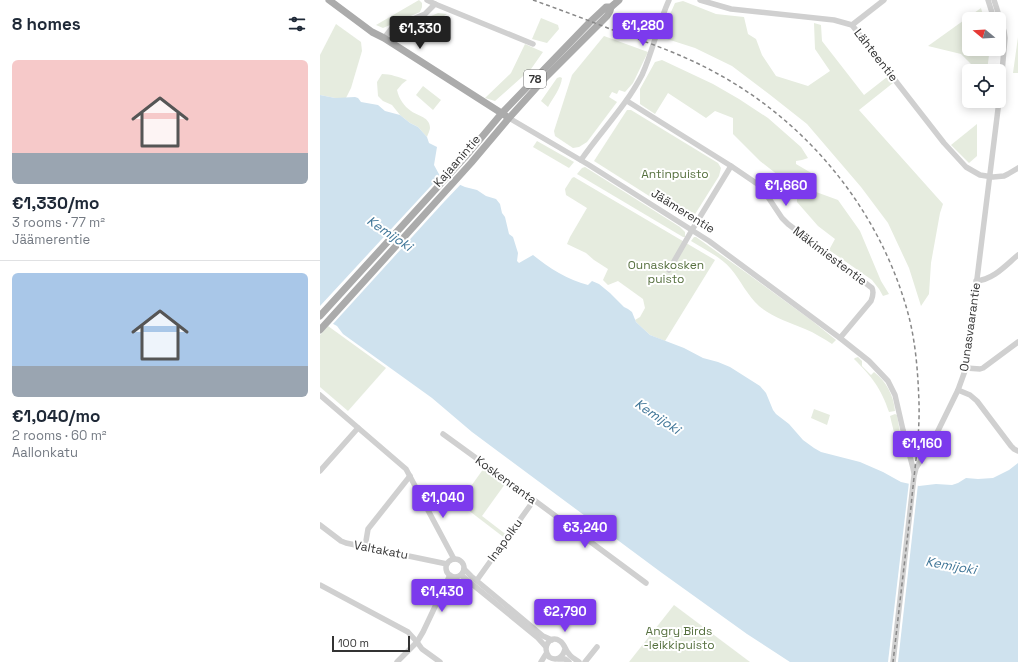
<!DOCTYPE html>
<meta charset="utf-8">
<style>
body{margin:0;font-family:"Space Grotesk",sans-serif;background:#f2f2f3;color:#1f2937;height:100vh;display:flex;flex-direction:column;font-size:15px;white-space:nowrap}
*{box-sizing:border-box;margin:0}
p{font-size:13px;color:#747a83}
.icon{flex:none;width:22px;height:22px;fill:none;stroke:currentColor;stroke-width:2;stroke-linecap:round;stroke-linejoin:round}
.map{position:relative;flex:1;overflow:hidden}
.drawer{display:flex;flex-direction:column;background:#fff;width:320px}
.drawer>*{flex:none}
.needle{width:26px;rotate:288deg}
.controls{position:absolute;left:642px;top:12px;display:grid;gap:8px}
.controls a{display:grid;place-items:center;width:44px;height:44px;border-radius:6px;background:#fff;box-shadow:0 2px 10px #0003;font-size:20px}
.scale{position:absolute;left:12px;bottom:10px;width:78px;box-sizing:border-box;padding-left:4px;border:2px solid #333;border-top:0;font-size:11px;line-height:14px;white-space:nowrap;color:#333;-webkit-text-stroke:3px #fff;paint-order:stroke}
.price{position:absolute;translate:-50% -34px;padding:0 9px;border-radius:4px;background:#7c3aed;color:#fff;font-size:13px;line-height:26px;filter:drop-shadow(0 1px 2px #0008)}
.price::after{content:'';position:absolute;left:50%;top:24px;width:12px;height:9px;margin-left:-6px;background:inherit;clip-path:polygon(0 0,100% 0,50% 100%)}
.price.active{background:#222;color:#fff}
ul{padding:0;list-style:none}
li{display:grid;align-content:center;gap:8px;height:212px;padding:0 12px}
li+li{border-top:1px solid #e0e1e3}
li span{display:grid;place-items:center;height:124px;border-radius:6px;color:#555}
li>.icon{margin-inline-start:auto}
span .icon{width:72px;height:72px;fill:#fffc;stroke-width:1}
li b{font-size:17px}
h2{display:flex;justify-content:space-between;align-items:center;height:48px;padding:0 12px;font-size:17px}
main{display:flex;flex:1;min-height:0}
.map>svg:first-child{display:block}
.green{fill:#e6ecdf}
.water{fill:#cfe2ee}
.pier{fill:#fff}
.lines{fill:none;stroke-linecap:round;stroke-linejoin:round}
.minor{stroke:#d0d0d0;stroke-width:5.5}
.major{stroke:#ababab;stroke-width:7}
.rail{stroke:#888;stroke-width:1.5;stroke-dasharray:4 3;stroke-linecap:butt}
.labels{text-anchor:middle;stroke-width:4;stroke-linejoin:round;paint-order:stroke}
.shield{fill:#fff;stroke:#707070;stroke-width:1}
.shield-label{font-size:11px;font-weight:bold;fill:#333}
.street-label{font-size:12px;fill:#333;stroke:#fff}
.park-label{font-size:12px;fill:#56703f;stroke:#fff}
.water-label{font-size:13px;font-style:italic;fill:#3f7597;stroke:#fff}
</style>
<main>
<section class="drawer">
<h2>8 homes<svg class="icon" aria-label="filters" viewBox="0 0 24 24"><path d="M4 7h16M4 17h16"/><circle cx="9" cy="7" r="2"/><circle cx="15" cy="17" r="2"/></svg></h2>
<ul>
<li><span style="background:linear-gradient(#f6c9c9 75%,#9aa5b1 0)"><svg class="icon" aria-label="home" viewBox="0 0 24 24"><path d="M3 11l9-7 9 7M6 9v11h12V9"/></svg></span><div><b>€1,330/mo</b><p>3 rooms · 77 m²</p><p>Jäämerentie</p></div></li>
<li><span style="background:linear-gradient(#a9c7e8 75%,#9aa5b1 0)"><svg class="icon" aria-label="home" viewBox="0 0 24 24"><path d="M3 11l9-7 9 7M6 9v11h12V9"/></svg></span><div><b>€1,040/mo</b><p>2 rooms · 60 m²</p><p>Aallonkatu</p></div></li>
</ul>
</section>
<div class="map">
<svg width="698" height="662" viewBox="0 0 698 662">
<rect width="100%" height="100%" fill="#fff"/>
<g class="green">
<path d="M99,0l3,3v4l-2,5 -37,16 -7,-3z"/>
<path d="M363,1l33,13 28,3 4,17 8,5 6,16 14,21 32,10 22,-15 -15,-22 -1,-26 7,2 1,16 42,54 23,-18 6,6 -34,27 84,94 -3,9 -9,50 -2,31 -8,12 -12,-38 -21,-45 -27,-36 -54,-63 -38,-30 -37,-28 -37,-18 -28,-9 -3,-3 3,-15 8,-18z"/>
<path d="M661,8l3,11h-15v30h20v6l-2,16h-9l-17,-17 -33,-8z"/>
<path d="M118,13l9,1 -44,28 -7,-5 1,-4 2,-3z"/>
<path d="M221,18l17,7 1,4 -12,14 -15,-4z"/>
<path d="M16,24l25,18 1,9 -11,37 -5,10h-11l-15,-3v-40z"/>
<path d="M284,36l44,16 -15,31 -8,9 -6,-2 -2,4 -5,-2 -3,5 8,5 -30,40 -8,5 -6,1 -18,-12 -1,-5 18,-56z"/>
<path d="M698,37v36h-5z"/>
<path d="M205,44l18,8 -12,17 -36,32 -10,-3 26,-25z"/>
<path d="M342,60l51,24 26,15 29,19 33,29 7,11 -6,2 -6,1v3l17,10 3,18 22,8 22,31 21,50 8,13 -6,2 -4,-7 -7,-9 -43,-30 6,-11 -17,-13 -21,-24v-12l-37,-29 -27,-27v-16l-18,-7 -9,7 -38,-25 -13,21 -15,-10v-15l15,-27z"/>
<path d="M62,74c9,0 16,3 25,6l-5,4 -5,6c2,9 7,16 14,21 7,5 19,6 19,17 0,2 -2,6 -3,9l-9,-10 -8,-4 -10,-8 -8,-10 -9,-4 -5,-5 -1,-14z"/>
<path d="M240,77l2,1c-1,10 -9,20 -14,29l-7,-6 16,-23z"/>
<path d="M103,86l18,14 -8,10 -17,-15z"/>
<path d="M307,110h4l87,53 3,5 -2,8 -27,43 -5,1 -93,-59z"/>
<path d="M657,124v32l-8,7 -18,-18z"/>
<path d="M217,141l37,21 -5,6 -36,-21z"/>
<path d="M265,167l95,60 5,5v5h-2l-106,-63 5,-6z"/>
<path d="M254,177l141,83 -50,81 -15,-6 -14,-13 -1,-2 5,-3 5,-9 -2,-9 -25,-18 -10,4 -5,-5 5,-11 -14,-9 -8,-7 -19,-9 3,-7 17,-29 -21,-13 -1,-6 7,-11z"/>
<path d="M374,237h2l52,37 63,46 25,20 -4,4c-8,-5 -17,-11 -27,-15 -16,-7 -33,-12 -46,-23 -12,-11 -18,-25 -28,-37 -11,-13 -26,-19 -40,-28z"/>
<path d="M8,326l58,42 -38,43 -28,-24v-52z"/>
<path d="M538,357l4,4v5l9,9 3,-3c12,9 20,24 21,39l-6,1c-8,-24 -17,-35 -35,-53l1,-1z"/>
<path d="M494,409l16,6 -3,10 -16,-7z"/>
<path d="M575,414l2,1 6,35 -5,-1 -8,-33z"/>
<path d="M164,468l21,16 -23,32 26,20 -2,3 -47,-36z"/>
<path d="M354,605l76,57h-121z"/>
</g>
<path class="water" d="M0,95l15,3 20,-1 3,1 3,4 17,3 7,6 15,4 10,8 8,4 9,10 2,6 8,4 -3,18 6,11 25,11 12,3 9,6 10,3 4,5 2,9 3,4 4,17 4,3 5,16 -1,8 2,2 14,-8c16,13 35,25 55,30l4,-4 7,3 11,9 14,14 4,2 4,3 4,10 14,13 34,13 19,10 15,4 12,5 30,19 6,7 7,17 3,4 13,10 14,16 11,8 7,4 39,10 23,10 18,10 18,4 17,-2 16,1 6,-2 8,-5 12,1 15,-1 16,-8 9,-7v199h-228l-43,-28 -85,-61 -190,-141 -40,-34 -89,-64 -6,-8 -17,-9z"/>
<g class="pier">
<path d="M122,174l20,9 -19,20 -111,122 -12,-6v-13z"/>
<path d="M589,482l9,2 -20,178h-10z"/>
</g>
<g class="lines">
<g class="minor">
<path d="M107,0l8,4 98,40"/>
<path d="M380,0l31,9 103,11 18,5 92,118 22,24 14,8 13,2 11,-1 4,-2 10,-6"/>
<path d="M668,0l6,19"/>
<path d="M674,0l10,31 1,7 -3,34 -3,25"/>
<path d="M532,25l32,-25"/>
<path d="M64,38l8,-10 33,-14 10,-10"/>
<path d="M307,101l104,65 25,17 6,5 20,30 6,6 84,64c2,4 1,8 -1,13l-31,37"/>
<path d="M189,118l80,47 120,76 131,97 29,23 19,20 7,14 8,35 10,38 1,5"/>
<path d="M261,160c20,-29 45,-54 61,-85 11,-24 16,-51 27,-75"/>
<path d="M349,270l23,-40 39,-64"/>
<path d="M656,281c17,-1 30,-16 42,-26"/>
<path d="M646,368l14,1 3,-1 35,-26"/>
<path d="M638,390l12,5 7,6 34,45 3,3 4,2"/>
<path d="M0,395l86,74 48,90"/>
<path d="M123,434l91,66 112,83"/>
<path d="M0,471l38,-43"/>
<path d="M0,525l21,16 5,2 101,21"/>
<path d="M45,547l3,-18 42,-53"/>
<circle cx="135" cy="568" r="9"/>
<path d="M144,569l7,7 72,60 9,4"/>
<path d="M141,575l76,62 9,10"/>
<path d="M157,580l57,-80"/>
<path d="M0,585l88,47 9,10 5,7 18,13"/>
<path d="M245,649c-2,8 -8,13 -16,8 -7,-9 0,-23 11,-16 5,3 5,9 9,13 2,3 7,6 10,8"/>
<path d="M239,659h6l4,3"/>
<path d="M77,662l20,-20 6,-10 27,-57"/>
<path d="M221,662l5,-8"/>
<path d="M265,662l12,-15"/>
<path d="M573,662l21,-186 2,-8 17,-27 25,-51 8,-22 33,-267"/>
</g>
<g class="major">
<path d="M9,0l43,32 12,6 122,78"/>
<path d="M0,316l145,-159 37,-44 87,-90 17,-16h5l8,-7"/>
<path d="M0,330l151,-167 38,-45 37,-41 61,-61 3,-5 1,-4"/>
</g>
<path class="rail" d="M213,0c28,10 57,21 85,32 34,12 68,24 100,42 93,51 164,140 191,243 7,28 9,57 10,86 1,34 -5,69 -8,104 -6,51 -12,103 -18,155"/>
</g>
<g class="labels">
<rect class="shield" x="204" y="70" width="22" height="18" rx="3"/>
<g class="shield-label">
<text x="215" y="83">78</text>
</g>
<g class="street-label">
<text transform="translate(556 55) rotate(52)" y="4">Lähteentie</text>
<text transform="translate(137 161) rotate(-49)" y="4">Kajaanintie</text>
<text transform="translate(363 211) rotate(32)" y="4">Jäämerentie</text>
<text transform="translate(510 256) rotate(37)" y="4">Mäkimiestentie</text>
<text transform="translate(650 327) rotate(-82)" y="4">Ounasvaarantie</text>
<text transform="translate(186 480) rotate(36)" y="4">Koskenranta</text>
<text transform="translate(185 540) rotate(-54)" y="4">Inapolku</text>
<text transform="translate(61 550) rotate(11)" y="4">Valtakatu</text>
</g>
<g class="park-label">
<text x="355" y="178">Antinpuisto</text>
<text x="346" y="269">Ounaskosken<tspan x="346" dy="14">puisto</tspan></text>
<text x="359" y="635">Angry Birds<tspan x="359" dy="14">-leikkipuisto</tspan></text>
</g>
<g class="water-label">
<text transform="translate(70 233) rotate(34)" y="5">Kemijoki</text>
<text transform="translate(338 416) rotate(34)" y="5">Kemijoki</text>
<text transform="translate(631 565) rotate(10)" y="5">Kemijoki</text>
</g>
</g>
</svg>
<div class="controls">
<a><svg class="needle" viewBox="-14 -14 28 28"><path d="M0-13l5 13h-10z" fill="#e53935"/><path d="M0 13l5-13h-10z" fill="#747a83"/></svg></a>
<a><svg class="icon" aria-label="locate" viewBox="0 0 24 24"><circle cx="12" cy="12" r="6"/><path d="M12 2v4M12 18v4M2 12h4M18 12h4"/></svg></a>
</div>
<div class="scale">100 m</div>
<b class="price" style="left:323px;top:47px">€1,280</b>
<b class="price active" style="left:100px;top:50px">€1,330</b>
<b class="price" style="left:466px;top:207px">€1,660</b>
<b class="price" style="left:602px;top:465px">€1,160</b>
<b class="price" style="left:123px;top:519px">€1,040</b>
<b class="price" style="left:265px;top:549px">€3,240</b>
<b class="price" style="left:122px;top:613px">€1,430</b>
<b class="price" style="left:245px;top:633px">€2,790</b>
</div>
</main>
